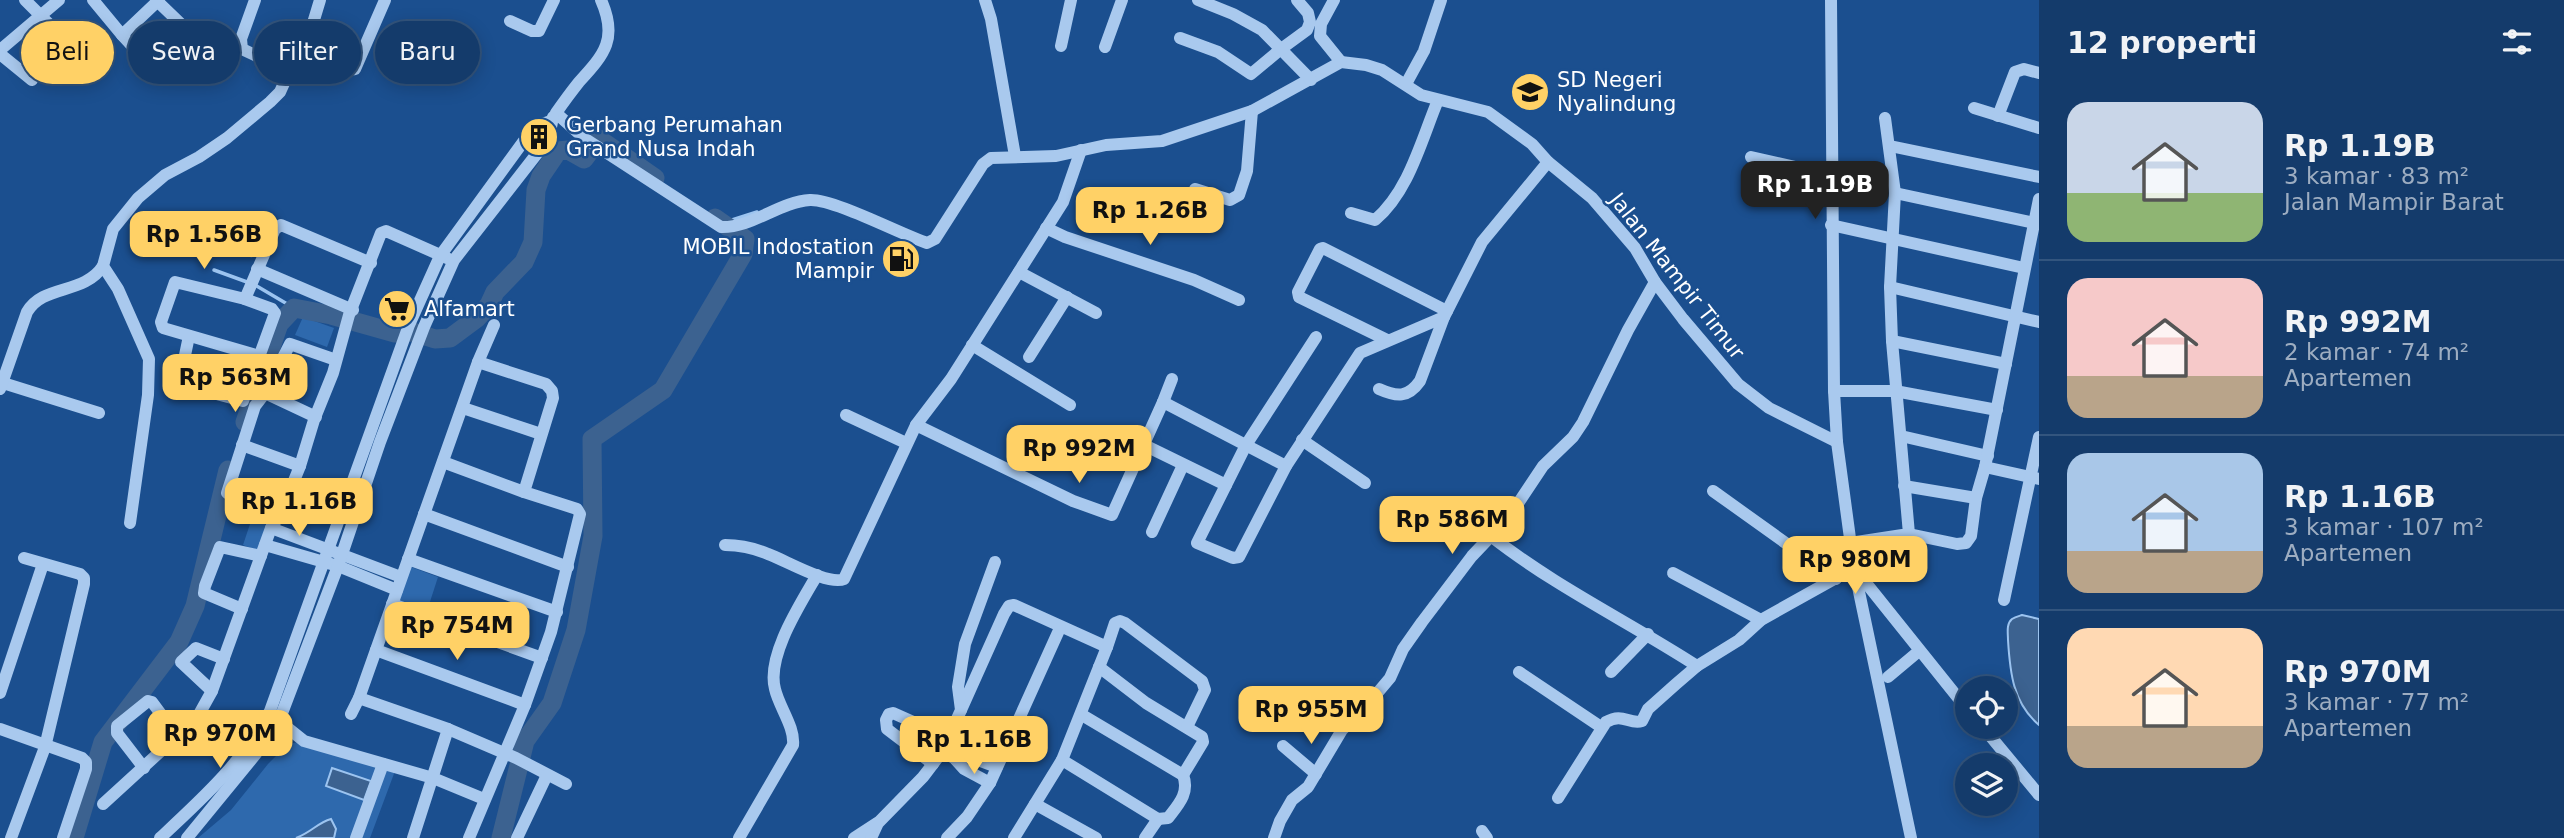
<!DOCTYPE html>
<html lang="id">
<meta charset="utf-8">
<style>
body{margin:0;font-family:"DejaVu Sans",sans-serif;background:#214673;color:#f1f3f6;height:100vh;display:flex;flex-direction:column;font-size:26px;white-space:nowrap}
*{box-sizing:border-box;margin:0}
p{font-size:23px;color:#9dadc1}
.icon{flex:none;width:38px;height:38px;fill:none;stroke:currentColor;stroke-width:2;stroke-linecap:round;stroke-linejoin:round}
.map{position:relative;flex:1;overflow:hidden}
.panel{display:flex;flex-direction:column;background:#143b6b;width:525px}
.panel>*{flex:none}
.hud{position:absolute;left:21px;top:21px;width:665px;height:63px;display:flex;gap:14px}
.fabs{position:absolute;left:1955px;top:676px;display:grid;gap:14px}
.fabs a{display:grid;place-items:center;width:63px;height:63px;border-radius:50%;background:#143b6b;box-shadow:0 4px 18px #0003,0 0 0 2px #33557e;font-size:35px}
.price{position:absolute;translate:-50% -60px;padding:0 16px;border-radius:14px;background:#ffd166;color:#111;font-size:23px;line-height:46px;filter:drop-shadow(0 2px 4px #0008)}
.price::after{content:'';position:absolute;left:50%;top:42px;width:21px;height:16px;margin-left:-10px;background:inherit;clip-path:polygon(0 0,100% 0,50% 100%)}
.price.on{background:#222;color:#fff}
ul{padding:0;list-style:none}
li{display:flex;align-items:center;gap:21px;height:175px;padding:0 28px}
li+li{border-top:2px solid #33557e}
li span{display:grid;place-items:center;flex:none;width:196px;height:140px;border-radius:21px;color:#555}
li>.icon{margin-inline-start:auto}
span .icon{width:84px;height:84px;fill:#fffc;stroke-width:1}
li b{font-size:30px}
h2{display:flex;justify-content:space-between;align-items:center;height:84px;padding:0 28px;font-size:30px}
.chip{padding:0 24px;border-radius:32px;background:#143b6b;box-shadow:0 4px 18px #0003,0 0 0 2px #33557e;font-size:24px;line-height:63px}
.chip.on{background:#ffd166;color:#111}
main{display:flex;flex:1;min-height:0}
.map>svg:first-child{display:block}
.green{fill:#2e69ad}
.water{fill:#3c6290;stroke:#9cc4f0;stroke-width:2}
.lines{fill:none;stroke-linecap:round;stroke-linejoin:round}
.stream{stroke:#9cc4f0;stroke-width:3.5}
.river{stroke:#3c6290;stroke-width:19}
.minor{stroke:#a9c9ee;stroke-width:12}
.labels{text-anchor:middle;stroke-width:5;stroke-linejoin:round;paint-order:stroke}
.poi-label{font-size:21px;fill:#fff;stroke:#1b4f8f;text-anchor:start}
.street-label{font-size:21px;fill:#fff;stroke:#1b4f8f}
</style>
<main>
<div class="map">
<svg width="2039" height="838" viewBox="0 0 2039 838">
<rect width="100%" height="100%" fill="#1b4f8f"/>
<g class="green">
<path d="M253,233l8,4 -9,21 -9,-4z"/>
<path d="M303,317l31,11 -7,19 -32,-12z"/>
<path d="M255,509l19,8 -13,35 -18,-7z"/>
<path d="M411,567l27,10 -11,34 -30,-11z"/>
<path d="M304,741l91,30 -25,67h-172l33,-28 37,-46 20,-20z"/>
</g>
<g class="water">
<path d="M2022,615l17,4v106c-26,-22 -29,-52 -31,-85 0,-7 -2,-16 4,-21 3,-2 7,-3 10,-4z"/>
<path d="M332,768l39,13 -7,19 -38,-14z"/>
<path d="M331,819l5,10 -2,9h-38c16,-6 21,-15 35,-19z"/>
</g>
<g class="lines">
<g class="stream">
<path d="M732,220l25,-8"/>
<path d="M214,270l33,12"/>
<path d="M255,285l39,23"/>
</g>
<g class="river">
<path d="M245,422l34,-98 15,-16 37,7 64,18 18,-1 22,7 15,-1 27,-20 12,-13 6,-13 29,-30 9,-20 3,-52 5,-14 17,-25 10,-1 16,9 15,-20 56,39"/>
<path d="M74,838l29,-96 76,-100 16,-36 33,-136"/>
<path d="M501,838l24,-97 27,-38 24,-73 17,-94 -1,-97 71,-49 80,-136 2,-15 -30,-21"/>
</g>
<g class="minor">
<path d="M25,0l47,47"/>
<path d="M93,0l29,35 37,-35"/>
<path d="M156,0l26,25"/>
<path d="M255,0l-14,39 1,10 61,29 52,-9 30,-69"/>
<path d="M601,0c17,38 4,54 -22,82 -8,10 -16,21 -23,31l28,25 137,89c31,1 58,-25 89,-27 24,-1 90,34 117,43l8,-4 48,-75 8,-6 65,-2 50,-11 56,-4 90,-30 89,-49 25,3 16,5 39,25 67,17 44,32 16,18 44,36 43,50 20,34 28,37 55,65 31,24 68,34"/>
<path d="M985,0l6,19 24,137"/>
<path d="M1198,0l35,14 29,16 49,50"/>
<path d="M1334,0l-13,24 -1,12 21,26"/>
<path d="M1831,0l3,391 3,51 17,126 113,141"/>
<path d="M510,21l22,10h7l15,-31"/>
<path d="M122,35l34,37"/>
<path d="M1180,38l38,14 33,22 30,-25 26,-19 3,-8 -2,-9 -11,-13"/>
<path d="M1061,46l10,-46"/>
<path d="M1105,47l17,-47"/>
<path d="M0,50l59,-50"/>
<path d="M0,54l32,26"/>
<path d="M297,76l23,-76"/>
<path d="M1406,84l18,-33 17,-51"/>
<path d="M1974,108l65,20"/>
<path d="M1998,116l17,-44 9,-3 15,4"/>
<path d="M1890,146l149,31"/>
<path d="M1751,157l80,18"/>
<path d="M1195,189l35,11 9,-5 8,-24 5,-60"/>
<path d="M1895,193l139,30"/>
<path d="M1351,213l24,7c34,-29 46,-79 63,-120"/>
<path d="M1831,225l193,43"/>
<path d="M1046,228l19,9 129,43 45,20"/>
<path d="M257,269l96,41"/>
<path d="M1019,272l77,41"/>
<path d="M1890,287l149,35"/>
<path d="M189,336l-10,48 64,17 32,-88 -3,-4 -27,-10"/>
<path d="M1316,337l-70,108 -49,98 36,15 6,-1 47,-91 74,-113 84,-36"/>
<path d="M1387,340l-88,-43 -1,-5 22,-43 3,-1 124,63"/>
<path d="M1892,341l114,23"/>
<path d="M972,345l98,60"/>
<path d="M259,356l-96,-28 -2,-6 14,-40 70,17 30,-70 6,-4 90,38"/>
<path d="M1029,357l38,-60"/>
<path d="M3,383l96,30"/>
<path d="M0,389l27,-77c16,-28 57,-17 76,-46"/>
<path d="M1379,389c18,8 29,9 41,-8l24,-64 38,-75 66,-80"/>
<path d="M1834,391h61l102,19"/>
<path d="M265,393l51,24"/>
<path d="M1163,402l9,-23"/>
<path d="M463,408l78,26"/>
<path d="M846,415l60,28"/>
<path d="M916,425l157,76 39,14 51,-113 123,64"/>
<path d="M1901,436l87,20"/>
<path d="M1302,440l63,43"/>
<path d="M1142,444l84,41"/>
<path d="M242,445l58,21"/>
<path d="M443,462l81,30"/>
<path d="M1985,467l54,-268"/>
<path d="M1904,486l72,12"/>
<path d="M1713,491l123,88"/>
<path d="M281,513l-54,-20 28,-87 10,-13 25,-49 46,16"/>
<path d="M424,514l144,53"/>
<path d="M130,523l18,-128 1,-36 -31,-70 -15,-23 10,-37 25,-31 27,-23 34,-18 28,-19 43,-36 10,-10 9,-20"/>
<path d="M271,528l130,49"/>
<path d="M1152,532l31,-67"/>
<path d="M1909,534l48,10 9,-1 5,-7 5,-38 9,-31 54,12"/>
<path d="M1492,537c64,50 137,85 205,129"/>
<path d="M1850,543l59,-9 -17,-193 -2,-54 5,-94 -10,-75"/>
<path d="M265,545l73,21 59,24"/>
<path d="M725,545c15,0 29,3 43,9 17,6 61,32 76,25l72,-154 35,-46 112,-177 18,-52"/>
<path d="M408,559l149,53"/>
<path d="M1673,573l88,47"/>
<path d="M2004,600l35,-163"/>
<path d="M392,604l150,54"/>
<path d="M242,609l-38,-16 1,-7 15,-39 41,9"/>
<path d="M376,650l149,55"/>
<path d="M1099,667l47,36 56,34 1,5 -20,33"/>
<path d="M1519,672l82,55"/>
<path d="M1611,672l37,-38"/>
<path d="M1888,677l31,-26"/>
<path d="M212,691l-31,-29 15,-14 28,11"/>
<path d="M0,693l43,-129"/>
<path d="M359,698l89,31 68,29 50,26"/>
<path d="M961,710l43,-96 5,-8 5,-1 93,42 8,-24 5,-2 5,2 77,58 3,9 -18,37"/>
<path d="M351,714l8,-16 119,-336 16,-37"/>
<path d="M1082,715l101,60c7,18 -5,30 -15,43l-10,1"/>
<path d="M279,721l25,20 129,37 51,21"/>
<path d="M1982,726l57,69"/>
<path d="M0,729l82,29 4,4v7l-23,69"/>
<path d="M1283,746l33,28"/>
<path d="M942,752l19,-42 -3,-23 7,-43 30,-82"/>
<path d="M954,758l16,-1 27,10"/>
<path d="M1062,760l96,59 -13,19"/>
<path d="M933,764l-46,-35 -1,-9 3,-6 4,-1 56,25"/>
<path d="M144,768l-27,-35v-7l31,-25 4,1 26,35"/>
<path d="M1558,798l48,-76c17,-10 23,3 36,-1l6,-12 28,-25 21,-18 42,-26 22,-20 93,-52 57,270"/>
<path d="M103,804l94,-86 15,-27 59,-163 10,-15 19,-47 14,-46 19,-47 16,-58 32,-82 5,-2 61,27"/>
<path d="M1035,804l61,34"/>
<path d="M1482,831l5,7"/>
<path d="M11,838l34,-91 39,-163v-6l-4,-4 -56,-16"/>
<path d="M160,838c42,-39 83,-76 110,-127l139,-386 31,-69 94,-129 17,-6"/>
<path d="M187,838l68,-83 24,-34 59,-155 42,-124 44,-115 30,-67 92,-118 3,-5 4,-20"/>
<path d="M356,838l27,-74"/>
<path d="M413,838l35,-109"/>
<path d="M469,838l56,-133 26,-73 29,-118 -3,-5 -53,-17 29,-94 -1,-7 -6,-7 -68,-22"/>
<path d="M517,838l30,-63"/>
<path d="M739,838l54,-93c2,-18 -14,-38 -18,-56 -9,-33 26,-86 42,-114"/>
<path d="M854,838l23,-15"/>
<path d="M871,838l7,-15 45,-46 19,-25 12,6 10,11 26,14"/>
<path d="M947,838l20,-21 23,-34 70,-155"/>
<path d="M1014,838l48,-78 45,-113"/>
<path d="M1274,838l6,-17 12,-21 16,-13 34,-57 21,-20 27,-32 13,-29 19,-27 50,-66 37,-39 34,-51 30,-29 10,-15 45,-92 27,-48"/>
</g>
</g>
<defs>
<symbol id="school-disc" viewBox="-11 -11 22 22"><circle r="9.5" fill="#ffd166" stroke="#1b4f8f"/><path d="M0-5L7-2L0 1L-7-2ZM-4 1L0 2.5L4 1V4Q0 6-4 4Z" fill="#111"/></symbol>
<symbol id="building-disc" viewBox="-11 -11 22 22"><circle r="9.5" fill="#ffd166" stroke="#1b4f8f"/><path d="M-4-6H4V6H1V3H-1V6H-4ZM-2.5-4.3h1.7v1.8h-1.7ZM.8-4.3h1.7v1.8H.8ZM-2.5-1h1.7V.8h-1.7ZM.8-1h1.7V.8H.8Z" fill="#111"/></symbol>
<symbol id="fuel-disc" viewBox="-11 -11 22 22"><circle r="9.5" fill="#ffd166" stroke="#1b4f8f"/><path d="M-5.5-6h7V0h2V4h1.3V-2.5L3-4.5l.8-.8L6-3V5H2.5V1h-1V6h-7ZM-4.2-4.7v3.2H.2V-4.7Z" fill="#111"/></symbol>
<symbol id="supermarket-disc" viewBox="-11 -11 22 22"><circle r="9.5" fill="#ffd166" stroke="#1b4f8f"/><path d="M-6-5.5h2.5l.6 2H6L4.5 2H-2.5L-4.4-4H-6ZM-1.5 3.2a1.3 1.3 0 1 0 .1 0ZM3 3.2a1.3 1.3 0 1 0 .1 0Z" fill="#111"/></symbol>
</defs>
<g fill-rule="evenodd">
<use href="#school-disc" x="1508" y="70" width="44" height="44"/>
<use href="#building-disc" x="517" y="115" width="44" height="44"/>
<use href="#fuel-disc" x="879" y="237" width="44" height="44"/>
<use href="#supermarket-disc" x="375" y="287" width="44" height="44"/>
</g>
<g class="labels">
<g class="poi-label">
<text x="1557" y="87">SD Negeri<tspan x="1557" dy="24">Nyalindung</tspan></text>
<text x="566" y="132">Gerbang Perumahan<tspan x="566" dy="24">Grand Nusa Indah</tspan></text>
<text x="874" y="254" text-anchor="end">MOBIL Indostation<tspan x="874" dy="24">Mampir</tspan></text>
<text x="424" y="316">Alfamart</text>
</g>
<g class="street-label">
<text transform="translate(1677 276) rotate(52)" y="7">Jalan Mampir Timur</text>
</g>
</g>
</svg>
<div class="fabs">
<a><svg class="icon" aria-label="locate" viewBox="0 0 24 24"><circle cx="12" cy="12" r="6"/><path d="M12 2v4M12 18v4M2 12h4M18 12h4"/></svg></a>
<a><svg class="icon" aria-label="layers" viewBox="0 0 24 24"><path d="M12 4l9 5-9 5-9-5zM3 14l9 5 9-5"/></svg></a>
</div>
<b class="price on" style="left:1815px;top:221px">Rp 1.19B</b>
<b class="price" style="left:1150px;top:247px">Rp 1.26B</b>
<b class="price" style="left:204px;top:271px">Rp 1.56B</b>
<b class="price" style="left:235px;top:414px">Rp 563M</b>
<b class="price" style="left:1079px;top:485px">Rp 992M</b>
<b class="price" style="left:299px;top:538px">Rp 1.16B</b>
<b class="price" style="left:1452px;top:556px">Rp 586M</b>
<b class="price" style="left:1855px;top:596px">Rp 980M</b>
<b class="price" style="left:457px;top:662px">Rp 754M</b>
<b class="price" style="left:1311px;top:746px">Rp 955M</b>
<b class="price" style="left:220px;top:770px">Rp 970M</b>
<b class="price" style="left:974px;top:776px">Rp 1.16B</b>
<div class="hud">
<a class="chip on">Beli</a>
<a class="chip">Sewa</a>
<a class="chip">Filter</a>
<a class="chip">Baru</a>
</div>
</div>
<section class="panel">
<h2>12 properti<svg class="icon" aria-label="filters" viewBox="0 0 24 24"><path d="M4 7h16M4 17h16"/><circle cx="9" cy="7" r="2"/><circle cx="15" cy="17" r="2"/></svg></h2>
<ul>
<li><span style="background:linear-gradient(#c9d6e8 65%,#8fb573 0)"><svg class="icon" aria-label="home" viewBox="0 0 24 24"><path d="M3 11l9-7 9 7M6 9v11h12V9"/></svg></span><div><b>Rp 1.19B</b><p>3 kamar · 83 m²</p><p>Jalan Mampir Barat</p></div></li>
<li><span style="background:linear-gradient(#f6c9c9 70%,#b9a48a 0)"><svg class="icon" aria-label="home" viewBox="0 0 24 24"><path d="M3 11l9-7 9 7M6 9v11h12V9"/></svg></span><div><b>Rp 992M</b><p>2 kamar · 74 m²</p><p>Apartemen</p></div></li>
<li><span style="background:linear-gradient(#a9c7e8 70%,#b9a48a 0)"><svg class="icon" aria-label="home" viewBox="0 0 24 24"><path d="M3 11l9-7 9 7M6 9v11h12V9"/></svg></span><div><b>Rp 1.16B</b><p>3 kamar · 107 m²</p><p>Apartemen</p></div></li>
<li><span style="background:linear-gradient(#ffd9b3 70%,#b9a48a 0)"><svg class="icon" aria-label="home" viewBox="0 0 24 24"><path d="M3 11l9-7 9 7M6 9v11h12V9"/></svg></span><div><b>Rp 970M</b><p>3 kamar · 77 m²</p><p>Apartemen</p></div></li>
</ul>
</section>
</main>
